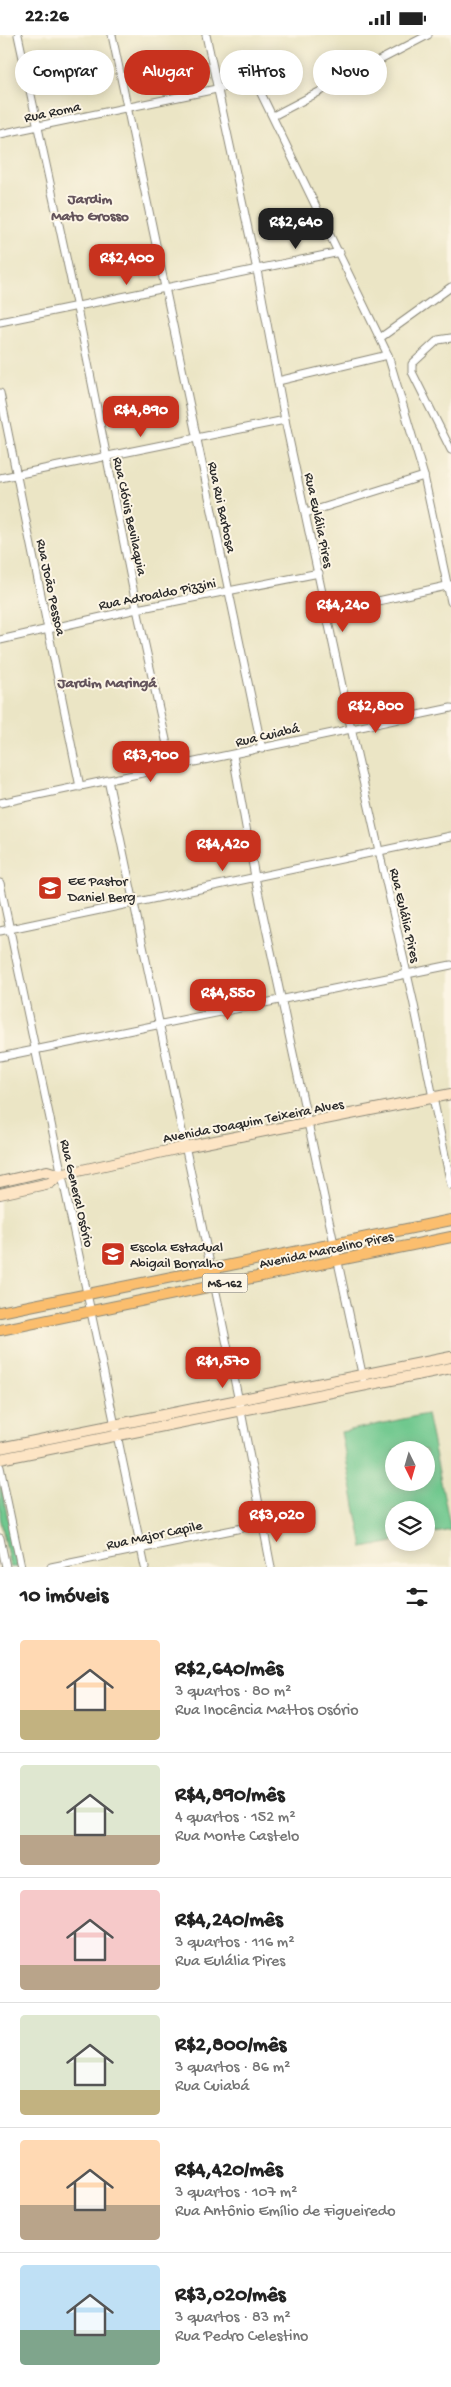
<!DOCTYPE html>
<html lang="pt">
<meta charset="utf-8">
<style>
body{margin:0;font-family:"Gochi Hand",sans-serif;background:#f6f6f6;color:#222;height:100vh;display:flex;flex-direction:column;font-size:19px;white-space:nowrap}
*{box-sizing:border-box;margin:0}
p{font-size:16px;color:#767676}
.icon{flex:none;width:28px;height:28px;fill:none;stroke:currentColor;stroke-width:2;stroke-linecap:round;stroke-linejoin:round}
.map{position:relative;height:1532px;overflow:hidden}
.details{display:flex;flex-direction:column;background:#fff;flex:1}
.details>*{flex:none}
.banner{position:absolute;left:15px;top:15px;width:421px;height:45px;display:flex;gap:10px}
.needle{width:32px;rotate:175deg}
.buttons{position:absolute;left:385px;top:1406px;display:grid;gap:10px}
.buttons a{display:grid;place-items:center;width:50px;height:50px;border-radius:50%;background:#fff;box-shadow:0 2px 12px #0003;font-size:25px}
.price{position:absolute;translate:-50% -42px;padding:0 11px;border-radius:10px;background:#c8321e;color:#fff;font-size:16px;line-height:32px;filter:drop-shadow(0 1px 2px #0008)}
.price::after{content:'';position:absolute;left:50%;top:30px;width:15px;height:11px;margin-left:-8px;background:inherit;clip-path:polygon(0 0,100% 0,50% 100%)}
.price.current{background:#222;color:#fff}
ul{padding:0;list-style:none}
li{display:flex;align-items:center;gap:15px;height:125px;padding:0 20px}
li+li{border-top:1px solid #e0e0e0}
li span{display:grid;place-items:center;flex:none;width:140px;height:100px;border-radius:5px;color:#555}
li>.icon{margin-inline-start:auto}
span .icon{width:60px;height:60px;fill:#fffc;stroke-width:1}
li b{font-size:21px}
h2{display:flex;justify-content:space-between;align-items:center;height:60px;padding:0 20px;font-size:21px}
.tag{padding:0 18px;border-radius:22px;background:#fff;box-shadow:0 2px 12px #0003;font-size:18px;line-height:45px}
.tag.current{background:#c8321e;color:#fff}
.status{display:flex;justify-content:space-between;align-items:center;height:35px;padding:0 25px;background:#fff;direction:ltr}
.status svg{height:14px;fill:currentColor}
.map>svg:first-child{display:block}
.green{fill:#70c88e;stroke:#4e7a5c;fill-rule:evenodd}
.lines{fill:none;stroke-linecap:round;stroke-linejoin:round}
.street-casing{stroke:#8b8878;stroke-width:9}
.secondary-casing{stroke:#8b8878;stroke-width:12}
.primary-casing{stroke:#8b8878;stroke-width:12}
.street{stroke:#fff;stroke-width:7}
.secondary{stroke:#fde5c5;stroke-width:10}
.primary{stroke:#fbbe6e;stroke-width:10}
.labels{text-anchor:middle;stroke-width:4;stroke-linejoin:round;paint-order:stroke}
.shield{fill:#fcf5e5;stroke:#6a6863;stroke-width:1}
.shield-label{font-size:12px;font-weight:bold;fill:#2b2b2b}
.street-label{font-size:14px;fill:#2b2b2b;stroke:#fcf5e5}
.poi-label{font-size:14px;fill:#2b2b2b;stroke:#fcf5e5;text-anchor:start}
.neighbourhood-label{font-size:15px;font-weight:bold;fill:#64545c;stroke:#fcf5e5}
</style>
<div class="status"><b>22:26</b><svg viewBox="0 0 49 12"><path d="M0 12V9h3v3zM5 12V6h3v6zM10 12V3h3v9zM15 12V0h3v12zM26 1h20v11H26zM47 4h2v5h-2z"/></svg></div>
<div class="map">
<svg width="451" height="1532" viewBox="0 0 451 1532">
<rect width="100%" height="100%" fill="#fcf5e5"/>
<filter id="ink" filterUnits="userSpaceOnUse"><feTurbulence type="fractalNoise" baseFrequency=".02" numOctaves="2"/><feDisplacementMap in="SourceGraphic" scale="10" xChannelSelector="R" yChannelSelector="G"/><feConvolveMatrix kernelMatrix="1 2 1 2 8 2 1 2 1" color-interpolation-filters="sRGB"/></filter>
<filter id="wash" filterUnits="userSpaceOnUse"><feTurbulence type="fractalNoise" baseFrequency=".0096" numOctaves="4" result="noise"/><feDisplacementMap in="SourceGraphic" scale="20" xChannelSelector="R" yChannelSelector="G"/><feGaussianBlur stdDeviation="1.12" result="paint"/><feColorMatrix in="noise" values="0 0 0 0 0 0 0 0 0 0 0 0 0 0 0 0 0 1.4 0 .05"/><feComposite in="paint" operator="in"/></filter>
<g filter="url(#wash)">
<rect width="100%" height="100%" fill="#ebe5c5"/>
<g class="green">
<path d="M427,1379l24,116 -25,5v-25h-32v32l-31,6 -22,-116zM394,1415h32v33h-32z"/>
<path d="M0,1445l18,87h-8l-10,-51z"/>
</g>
</g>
<g filter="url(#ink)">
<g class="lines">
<defs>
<g id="street">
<path d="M18,0l59,273 60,301 35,158"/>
<path d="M112,0c52,238 98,476 150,714"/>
<path d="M206,0l51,235 28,150 66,308 62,272 38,185"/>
<path d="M273,81l155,-81"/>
<path d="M0,99l255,-53 133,274 36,121 27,126"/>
<path d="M0,287l340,-70"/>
<path d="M380,303l71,-51"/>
<path d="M451,303l-13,2 -26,24v8l39,78"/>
<path d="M278,346l110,-26"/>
<path d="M0,358l80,394"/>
<path d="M0,443l285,-58"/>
<path d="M306,478l118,-37"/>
<path d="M328,577l123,-27"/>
<path d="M0,605l137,-31 182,-36"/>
<path d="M233,720l22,122 108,501"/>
<path d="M108,745l133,631 30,156"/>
<path d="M0,768l451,-95"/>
<path d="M0,848l145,684"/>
<path d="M0,896l451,-95"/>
<path d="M0,1022l451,-92"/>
<path d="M0,1432l21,100"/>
<path d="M0,1503l6,29"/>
<path d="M51,1532l211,-43"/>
</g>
<g id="secondary">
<path d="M0,1147l47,-11 13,4"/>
<path d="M0,1159l50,-11 10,-8 125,-28 266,-53"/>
<path d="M0,1413l451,-91"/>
<path d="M0,1424l451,-91"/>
</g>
<g id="primary">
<path d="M0,1277l451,-92"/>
<path d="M0,1295l451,-93"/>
</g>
</defs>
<use href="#street" class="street-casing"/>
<use href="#secondary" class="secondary-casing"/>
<use href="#primary" class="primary-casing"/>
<use href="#street" class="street"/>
<use href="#secondary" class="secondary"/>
<use href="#primary" class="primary"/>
</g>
</g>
<defs>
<symbol id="school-square" viewBox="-11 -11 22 22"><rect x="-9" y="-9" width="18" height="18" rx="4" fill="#c8321e" stroke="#fcf5e5"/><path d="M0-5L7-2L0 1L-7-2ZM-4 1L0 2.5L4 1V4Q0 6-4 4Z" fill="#fff"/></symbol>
</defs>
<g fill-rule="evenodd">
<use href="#school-square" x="36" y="839" width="28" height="28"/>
<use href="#school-square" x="99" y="1205" width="28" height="28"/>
</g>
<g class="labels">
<rect class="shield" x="202.5" y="1238.5" width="45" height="19" rx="4"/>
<g class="shield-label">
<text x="225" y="1252">MS-162</text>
</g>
<g class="street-label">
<text transform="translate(52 76) rotate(-12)" y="5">Rua Roma</text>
<text transform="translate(223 472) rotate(78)" y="5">Rua Rui Barbosa</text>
<text transform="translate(131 481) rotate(78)" y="5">Rua Clóvis Bevilaquia</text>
<text transform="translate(320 485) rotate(78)" y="5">Rua Eulália Pires</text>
<text transform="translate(52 552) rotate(78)" y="5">Rua João Pessoa</text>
<text transform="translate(157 558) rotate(-11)" y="5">Rua Adroaldo Pizzini</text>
<text transform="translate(267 699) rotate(-13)" y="5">Rua Cuiabá</text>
<text transform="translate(406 880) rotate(77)" y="5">Rua Eulália Pires</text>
<text transform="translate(253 1085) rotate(-11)" y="5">Avenida Joaquim Teixeira Alves</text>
<text transform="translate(78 1158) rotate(77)" y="5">Rua General Osório</text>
<text transform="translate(326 1214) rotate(-12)" y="5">Avenida Marcelino Pires</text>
<text transform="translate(154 1499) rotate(-12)" y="5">Rua Major Capile</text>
</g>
<g class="poi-label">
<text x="68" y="850">EE Pastor<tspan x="68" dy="16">Daniel Berg</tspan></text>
<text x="130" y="1216">Escola Estadual<tspan x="130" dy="16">Abigail Borralho</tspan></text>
</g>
<g class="neighbourhood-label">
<text x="90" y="168">Jardim<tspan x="90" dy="17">Mato Grosso</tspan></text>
<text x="107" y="652">Jardim Maringá</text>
</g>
</g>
</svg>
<div class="buttons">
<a><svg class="needle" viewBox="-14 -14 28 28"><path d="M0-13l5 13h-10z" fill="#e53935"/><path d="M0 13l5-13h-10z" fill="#767676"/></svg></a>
<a><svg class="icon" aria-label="layers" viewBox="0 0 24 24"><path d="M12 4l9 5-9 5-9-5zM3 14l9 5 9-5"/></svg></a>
</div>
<b class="price current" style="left:296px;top:215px">R$2,640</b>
<b class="price" style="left:127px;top:251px">R$2,400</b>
<b class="price" style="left:141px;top:403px">R$4,890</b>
<b class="price" style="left:343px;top:598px">R$4,240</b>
<b class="price" style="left:376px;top:699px">R$2,800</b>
<b class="price" style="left:151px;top:748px">R$3,900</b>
<b class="price" style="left:223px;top:837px">R$4,420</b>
<b class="price" style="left:228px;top:986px">R$4,550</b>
<b class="price" style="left:223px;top:1354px">R$1,570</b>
<b class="price" style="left:277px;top:1508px">R$3,020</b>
<div class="banner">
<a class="tag">Comprar</a>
<a class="tag current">Alugar</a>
<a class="tag">Filtros</a>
<a class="tag">Novo</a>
</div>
</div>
<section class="details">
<h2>10 imóveis<svg class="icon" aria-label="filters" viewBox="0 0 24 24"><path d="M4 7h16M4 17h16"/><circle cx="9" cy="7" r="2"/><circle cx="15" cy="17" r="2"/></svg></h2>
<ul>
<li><span style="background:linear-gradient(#ffd9b3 70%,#c2b280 0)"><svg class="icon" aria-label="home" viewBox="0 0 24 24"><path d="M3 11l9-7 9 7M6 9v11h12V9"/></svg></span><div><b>R$2,640/mês</b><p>3 quartos · 80 m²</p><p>Rua Inocência Mattos Osório</p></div></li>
<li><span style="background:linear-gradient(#dfe7d0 70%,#b9a48a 0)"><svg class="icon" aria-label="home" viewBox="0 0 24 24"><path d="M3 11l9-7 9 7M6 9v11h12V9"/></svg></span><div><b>R$4,890/mês</b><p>4 quartos · 152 m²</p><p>Rua Monte Castelo</p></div></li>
<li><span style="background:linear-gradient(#f6c9c9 75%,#b9a48a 0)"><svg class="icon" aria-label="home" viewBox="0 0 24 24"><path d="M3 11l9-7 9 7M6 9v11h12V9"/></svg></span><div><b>R$4,240/mês</b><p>3 quartos · 116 m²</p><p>Rua Eulália Pires</p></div></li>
<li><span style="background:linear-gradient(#dfe7d0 75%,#c2b280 0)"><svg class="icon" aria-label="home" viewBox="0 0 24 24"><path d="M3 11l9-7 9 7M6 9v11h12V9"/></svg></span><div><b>R$2,800/mês</b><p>3 quartos · 86 m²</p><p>Rua Cuiabá</p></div></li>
<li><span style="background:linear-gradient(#ffd9b3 65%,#b9a48a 0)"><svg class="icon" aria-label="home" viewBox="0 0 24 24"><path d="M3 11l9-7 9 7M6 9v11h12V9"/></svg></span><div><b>R$4,420/mês</b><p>3 quartos · 107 m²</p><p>Rua Antônio Emílio de Figueiredo</p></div></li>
<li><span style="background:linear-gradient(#bfe0f5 65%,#7fa58c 0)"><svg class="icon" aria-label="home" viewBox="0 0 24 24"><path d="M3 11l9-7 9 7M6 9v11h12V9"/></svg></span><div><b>R$3,020/mês</b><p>3 quartos · 83 m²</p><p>Rua Pedro Celestino</p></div></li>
</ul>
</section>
